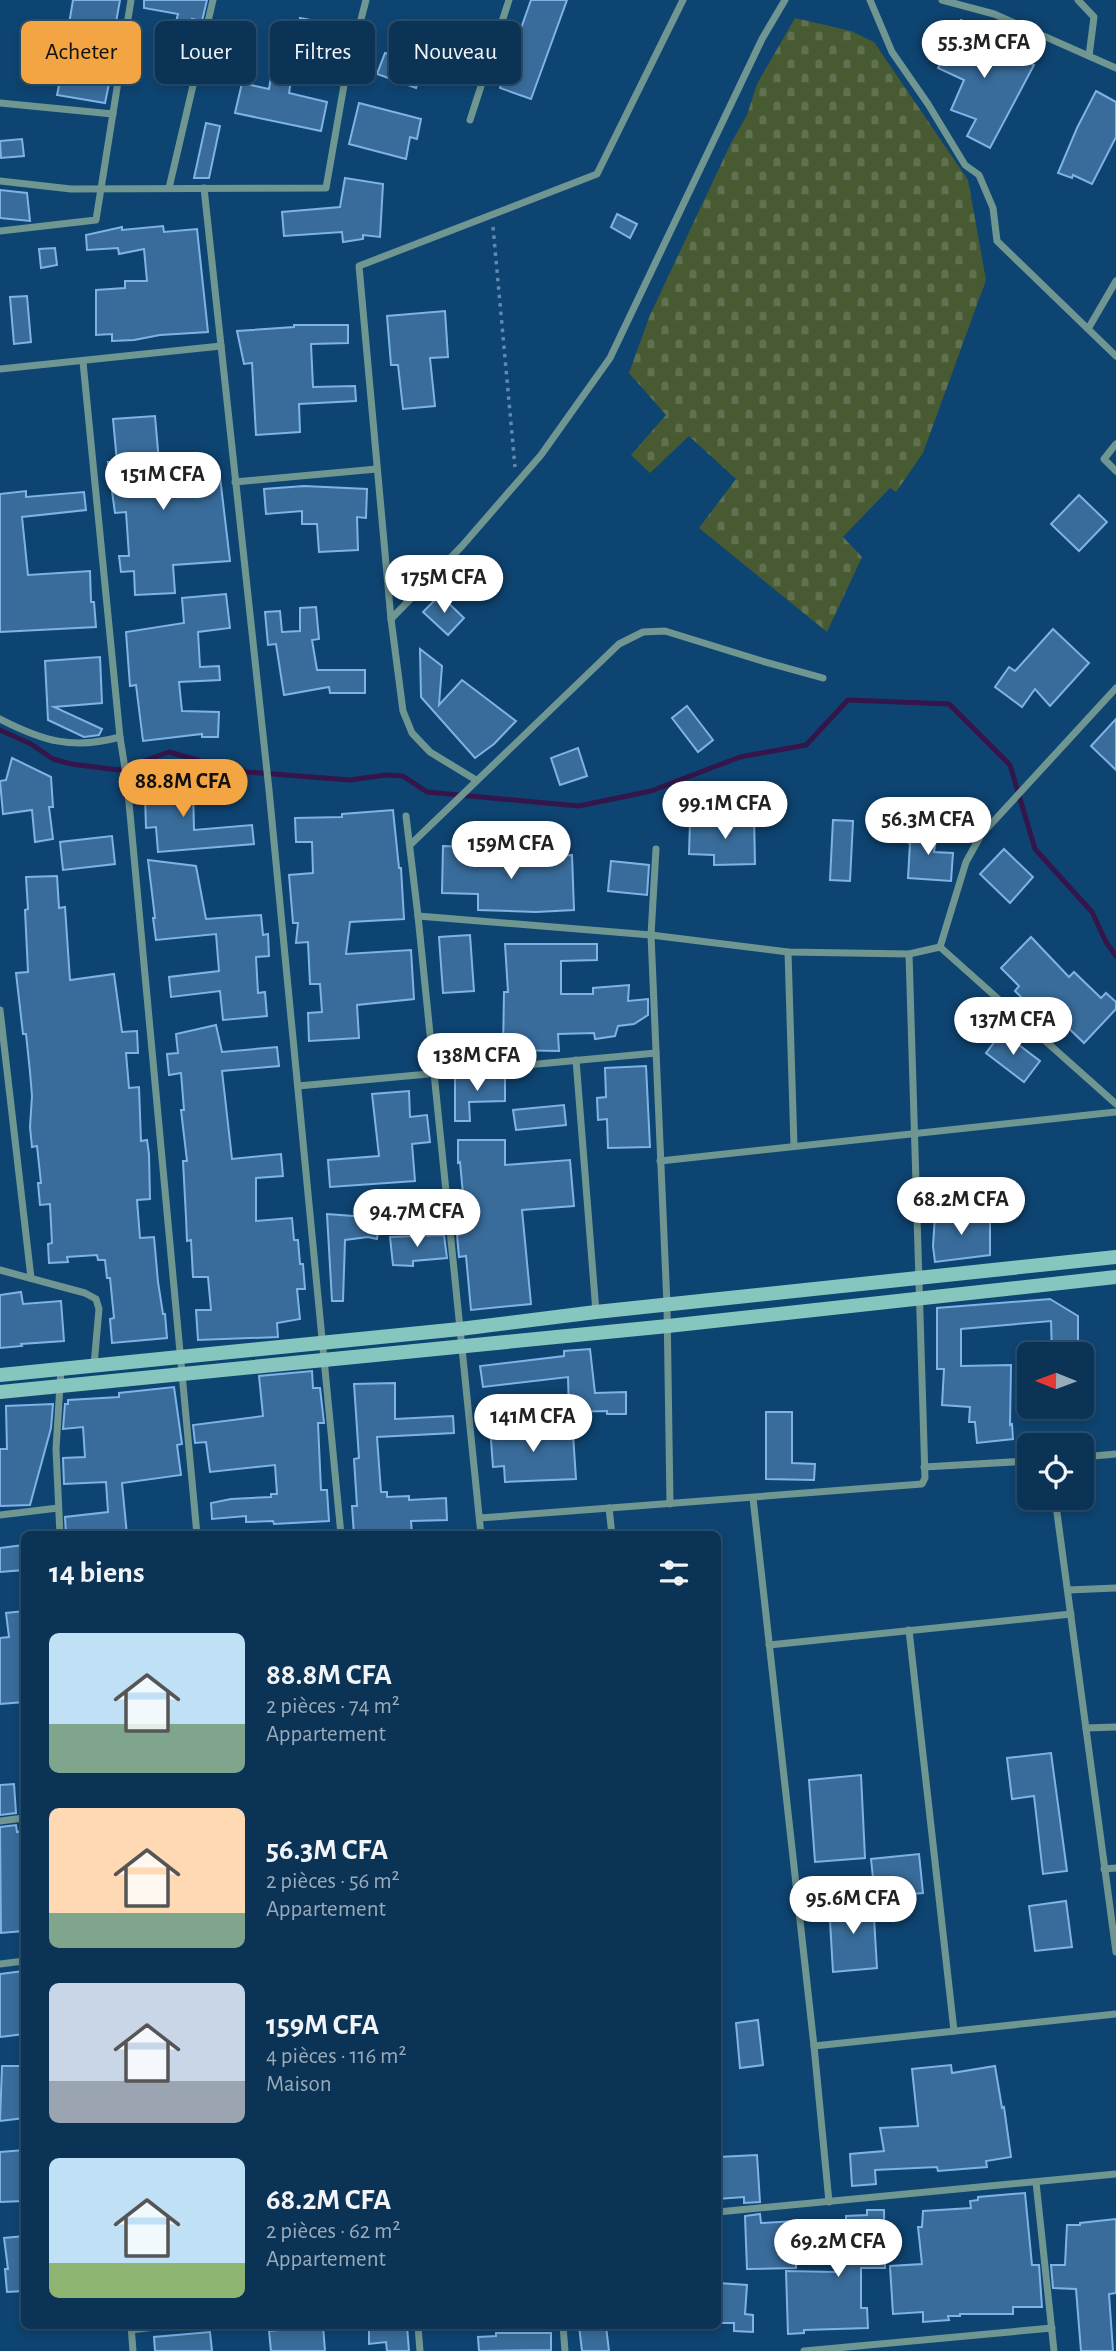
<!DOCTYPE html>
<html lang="fr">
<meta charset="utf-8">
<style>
body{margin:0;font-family:"Alegreya Sans",sans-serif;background:#183f5f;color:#f1f3f6;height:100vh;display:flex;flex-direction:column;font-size:26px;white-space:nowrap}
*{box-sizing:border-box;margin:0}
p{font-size:23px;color:#99aab9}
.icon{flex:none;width:38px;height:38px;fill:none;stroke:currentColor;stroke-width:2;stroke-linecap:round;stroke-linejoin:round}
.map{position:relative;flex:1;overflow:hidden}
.details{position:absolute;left:21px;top:1531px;width:700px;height:798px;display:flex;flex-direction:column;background:#0a3355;border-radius:10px;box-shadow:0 4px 10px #0003,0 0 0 2px #2a4e6c}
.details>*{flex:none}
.banner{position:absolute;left:21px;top:21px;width:700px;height:63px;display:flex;gap:14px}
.needle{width:46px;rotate:271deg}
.tools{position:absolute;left:1017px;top:1342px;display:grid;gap:14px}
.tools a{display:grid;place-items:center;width:77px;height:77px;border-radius:10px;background:#0a3355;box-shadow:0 4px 10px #0003,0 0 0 2px #2a4e6c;font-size:35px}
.price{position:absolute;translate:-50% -60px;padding:0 16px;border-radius:24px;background:#fff;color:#222;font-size:23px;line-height:46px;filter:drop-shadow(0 2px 4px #0008)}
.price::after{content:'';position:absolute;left:50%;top:42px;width:21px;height:16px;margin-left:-10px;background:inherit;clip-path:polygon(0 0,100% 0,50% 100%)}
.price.current{background:#f2a542;color:#111}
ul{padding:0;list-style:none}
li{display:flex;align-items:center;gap:21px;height:175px;padding:0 28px}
li span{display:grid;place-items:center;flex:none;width:196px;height:140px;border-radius:10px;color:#555}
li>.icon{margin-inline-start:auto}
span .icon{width:84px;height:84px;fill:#fffc;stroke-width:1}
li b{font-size:30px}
h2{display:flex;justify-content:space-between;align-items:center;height:84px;padding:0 28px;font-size:30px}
.tag{padding:0 24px;border-radius:10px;background:#0a3355;box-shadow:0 4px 10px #0003,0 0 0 2px #2a4e6c;font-size:24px;line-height:63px}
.tag.current{background:#f2a542;color:#111}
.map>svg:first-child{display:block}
.cemetery{fill:url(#cemetery-stones)}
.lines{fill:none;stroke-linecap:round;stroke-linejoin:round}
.stream{stroke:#35164a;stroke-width:5}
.building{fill:#396c9b;stroke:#7fb3e7;stroke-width:2}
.path{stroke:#608aaf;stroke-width:3.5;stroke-dasharray:3.5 5;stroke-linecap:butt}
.street{stroke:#709692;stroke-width:7}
.secondary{stroke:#87c5bf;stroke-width:14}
</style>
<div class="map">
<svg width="1116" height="2351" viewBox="0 0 1116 2351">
<defs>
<pattern id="cemetery-stones" width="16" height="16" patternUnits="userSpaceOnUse" patternTransform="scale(1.75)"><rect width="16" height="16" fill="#475a32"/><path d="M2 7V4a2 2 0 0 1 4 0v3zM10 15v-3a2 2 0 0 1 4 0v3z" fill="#607150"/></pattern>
</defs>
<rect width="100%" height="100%" fill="#0e4471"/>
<path class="cemetery" d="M795,18l56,13 23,11 94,138 18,100 -63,173 -27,39 -6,-4 -47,49 19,20 -35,75 -128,-104 37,-49 -47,-43 -39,37 -19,-18 35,-40 -37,-42 21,-58 81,-172 16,-28 10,-31z"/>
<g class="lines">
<path class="stream" d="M0,730l31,14 22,15 18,5 47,6 51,-18 32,9 22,1 23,10 104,8 36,-5 17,1 24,16 152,14 72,-15 89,-34 66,-12 42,-45 101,4 61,61 25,84 57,63 14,30 10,14"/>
</g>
<g class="building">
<path d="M73,0h47l-7,39v11l-47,-8z"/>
<path d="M144,0h63l-5,21 -10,-2 -16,62 -15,-4 17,-63 -34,-6z"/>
<path d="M531,0h36l-36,99 -31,-11z"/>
<path d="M300,18l37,7 -6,32 -37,-7z"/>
<path d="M961,20l23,11 -3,5 26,12 -1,2 28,15 -44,83 -23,-12 9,-17 -25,-9 13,-30 -26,-12z"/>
<path d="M451,21l20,7 -12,34 20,5 -4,14 -50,-19 -9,26 -39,-14 8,-21 9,3 10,-24 37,15z"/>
<path d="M62,71l48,8 -5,24 -48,-8z"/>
<path d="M271,77l20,3 -2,13 38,9 -6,29 -86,-18 7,-30 27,6z"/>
<path d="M1096,91l20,11v35l-24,47 -19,-9 -1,3 -14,-5 19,-45z"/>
<path d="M359,103l62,16 -4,20 -7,-2 -4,22 -57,-15z"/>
<path d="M206,123l14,3 -11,52h-15z"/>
<path d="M22,139l2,17 -23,2 -1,-17z"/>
<path d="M345,178l38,6 -3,53 -17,-2v4l-20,3 -1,-10 -58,4 -2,-24 58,-5z"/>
<path d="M0,190l27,3 3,28 -30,-3z"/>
<path d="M617,214l20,10 -7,14 -19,-11z"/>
<path d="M163,226l1,6 33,-3 11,103 -48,3 -26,5 -22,1v-7l-16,1v-45l29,-2v-7h22l-3,-32 -25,5 -1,-6 -31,2 -1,-15 36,-8v3z"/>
<path d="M55,248l2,17 -16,3 -2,-19z"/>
<path d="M27,296l4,46 -17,2 -4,-47z"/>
<path d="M445,311l3,46 -18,1 5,48 -32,3 -5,-44h-7l-4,-49z"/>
<path d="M294,325h54v18l-37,1 2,43 42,-1 1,15 -57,3 1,28 -44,3 -4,-72 -8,1 -7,-33 57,-4z"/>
<path d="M155,416l6,69 59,-8 10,84 -57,4 2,28 -40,2 -1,-24 -13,1 -2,-16h10l-3,-44 -11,1 -7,-51h9l-4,-43z"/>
<path d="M304,486l63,3 -1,29 -9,-1 1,33 -39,2 -2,-28h-15v-13l-36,3 -2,-25z"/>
<path d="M26,491v6l58,-5 2,18 -64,7 6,58 62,-4 1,31h3l2,25 -96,5v-138z"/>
<path d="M1079,495l28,27 -28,29 -28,-27z"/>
<path d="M226,594l4,34 -32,4 2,35 19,-1 1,14 -41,2 3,29 37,1 -1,25h-16v-3l-59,7 -7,-56 -6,1 -4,-54 58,-9 -2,-25z"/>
<path d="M440,595l24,23 -16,17 -25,-23z"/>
<path d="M316,607l3,32 -7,1 5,30h48v23h-35l-1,-6 -45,8 -8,-51 -8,1 -3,-33 15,-1 2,21 18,-1v-23z"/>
<path d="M1053,629l36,34 -39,43 -15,-17 -13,18 -27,-20 14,-20 6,4z"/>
<path d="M420,649l22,17 -3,39 23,-25 54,41 -22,23 -19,14 -54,-61z"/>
<path d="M100,657l2,46 -48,4 48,22 -3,6 -15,2 -36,-17 -3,-59z"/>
<path d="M687,706l26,34 -15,12 -26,-34z"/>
<path d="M1116,719v51l-25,-24z"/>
<path d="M578,748l9,28 -27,9 -9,-27z"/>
<path d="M12,758l39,19 2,30h-4l4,32 -18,3 -3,-32 -29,4 -3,-33 6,-1z"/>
<path d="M164,776l1,4h14v7h14l1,43 58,-5 2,19 -96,8 -2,-25 -10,1 -1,-32 -5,1 -3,-16z"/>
<path d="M393,810l6,58h2l3,51 -54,3 -4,32 65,-4 3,49 -57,6 2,33 -50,3 -1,-28 14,-1 -2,-28h-10l-2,-42 -12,1 2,-20h-5l-4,-48 24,-2 -1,-31h-16l-1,-24 47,-1v-3z"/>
<path d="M754,815l1,49 -41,1v-10l-25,-1 1,-32 40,1v-7z"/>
<path d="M833,820l20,1 -3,60 -20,-1z"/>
<path d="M908,828l29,4 -3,20 19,1 -2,28 -43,-3 2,-35 -4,-1z"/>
<path d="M112,836l3,28 -52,6 -3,-28z"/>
<path d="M443,846l22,1 -1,10 36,-1 1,7 39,-5v-2l32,-1 2,55 -38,2 -58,-2v-16l-36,-1z"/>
<path d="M1004,849l29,28 -23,26 -30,-29z"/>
<path d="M148,860l48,6 10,53 55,-4 2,20 5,-1 1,22 -13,1 2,36 7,-1 2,24 -44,4 -3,-29 -49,6 -2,-20 50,-6 -3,-37 -60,6 -3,-22h2z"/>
<path d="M611,861l38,4 -2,30 -39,-4z"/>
<path d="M57,876l2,32 6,-1 5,73 44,-6 8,58 15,-1 1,22h-12l3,35 10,-1 2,54 6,-1 2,14 1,45 -13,1 3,38 14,-1 4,45 5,32h2l2,24 -55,5 -2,-24 4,-1 -4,-40h-3l-2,-18h-7l-1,-5 -30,2 1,5 -19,1 -1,-19 4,-1 -2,-39 -10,1 -2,-22h3l-4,-37 -5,1 -2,-20 2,-31 -2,-24 -4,-38h-3l-7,-61 12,-1 -3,-62 3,-1 -2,-32z"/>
<path d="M470,935l4,56 -31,2 -4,-56z"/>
<path d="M1031,937l38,40 5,-5 27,26 5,-5 10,9v7l-32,34 -24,-23 -6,7 -26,-23 -13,-13 4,-5 -18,-18z"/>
<path d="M505,944h92v16l-36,1v33h32v-6l36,-3 -1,16 20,-2v16l-14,9 -16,2 -3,10 -20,3 -1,-6 -36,1 1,17 -56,-1 1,-58h4z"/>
<path d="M216,1025l6,27 55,-5 2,19 -57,5 10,88 49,-5 2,22 -27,2v43l36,-3 2,22h4l2,24h3l2,25h-8l3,30 -23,4 1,14 -80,3 -2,-30h15l-3,-33h-15l-2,-37 -4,1 -1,-24 -3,-56h4l-6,-51h3l-3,-37 -12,2 -2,-21 11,-1 -2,-19z"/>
<path d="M1002,1032l38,29 -16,21 -38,-29z"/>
<path d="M646,1066l4,81 -42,1 -1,-29 -9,1 -1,-22 9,-1 -1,-29z"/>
<path d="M466,1077h39v24l-36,1 1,19h-15v-43z"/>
<path d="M409,1091l1,26 17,-2 3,27 -18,2 3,37 -85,6 -2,-27 51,-4 -7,-62z"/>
<path d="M564,1105l2,20 -50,5 -3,-20z"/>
<path d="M458,1140h47v25l65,-5 4,46 -52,4 9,94 -60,6 -5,-54 -7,1 -2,-22h2l-1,-8 8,-1 -6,-64 -2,1z"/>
<path d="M327,1214l53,4 -3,21 -9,-2 -23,3 -2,61h-11z"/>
<path d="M935,1215l55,1v39l-55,7 -2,-16z"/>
<path d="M444,1235l3,23 -34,3v5l-20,-1 -3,-28z"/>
<path d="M21,1292l2,12 38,-3 3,40 -43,3 1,2 -22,2v-53z"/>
<path d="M1050,1299l28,17v38h-26l-1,-33 -90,8v37l50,-1 -1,60 2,-1 1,15 -36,4 -2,-21h-6l1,-15 -28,-2 2,-36h-7v-61z"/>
<path d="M590,1349l5,44 31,-1v22h-19v-3l-38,1 -1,-35 -85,10 -3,-21 84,-10v-5z"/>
<path d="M312,1371l1,17h7l4,35h-6l3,67h6l2,31 -55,3 -1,-3 -27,1v-6l-34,3 -1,-16 20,-4 40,-2v-3h6l-2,-29 -65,7 -4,-30 -11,1 -2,-18 70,-9 -4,-40z"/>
<path d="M395,1383v36l58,-3 1,17 -77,4 4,55h6v5l22,-1v4l37,-2 1,22 -36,1 1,14h-58l-2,-29h5l-3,-47 5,-1 -5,-74z"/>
<path d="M174,1387l8,57 -5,1 4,30 -59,8 5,52h-61l-1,-18 43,-5 -2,-30 -42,2 -1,-26 22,-1 -2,-30 -20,2 2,-25h3v-4l51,-3v-4z"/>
<path d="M53,1404l-2,24 -21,77 -30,1v-57h7l-1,-43z"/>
<path d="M766,1412h26v51l23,1 -1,16 -48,-1z"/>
<path d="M540,1424l1,12 32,-2 3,45 -71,3 -1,-16 -11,1 -3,-40z"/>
<path d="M24,1545v25l-24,2v-24z"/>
<path d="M24,1611v91l-24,2v-66l9,-1 -3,-24z"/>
<path d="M1051,1753l16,118 -24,3 -9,-78 -22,3 -5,-41z"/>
<path d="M861,1775l4,83 -50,4 -6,-82z"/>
<path d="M14,1784l2,29 -16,2v-30z"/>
<path d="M16,1825l1,7 7,-1v100l-23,2 -1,-106z"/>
<path d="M919,1854l4,39 -48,4 -4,-38z"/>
<path d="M873,1901l4,67 -44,4 -4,-68z"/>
<path d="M1066,1901l6,46 -37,4 -6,-45z"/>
<path d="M24,1971v63l-24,3v-63z"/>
<path d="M758,2020l5,45 -23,3 -4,-45z"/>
<path d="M951,2065l1,8 43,-7 7,42 2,-1 7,50 -25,4 1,6 -49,4 -1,-4 -62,3 1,14 -24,2 -2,-32 34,-3 -4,-23 38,-2 -6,-57z"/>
<path d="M2,2066h22v52l-24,3z"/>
<path d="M24,2150v51l-24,1v-50z"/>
<path d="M757,2155l3,47 -16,1v-6l-26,2v-42z"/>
<path d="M1025,2193l7,72h7l3,42h-29v7h-53v2h-12l1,4 -26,2v-10l-30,2 -3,-48 32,-2 -4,-37h4l1,-16 48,-3 -1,-7 8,-1v-3z"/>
<path d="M867,2210h17l1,58h-24v40h6l1,20 -64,2v3l-16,1 -2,-63 50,1 -3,-43 13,-1v-12l21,-1z"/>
<path d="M760,2214l1,9 35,-2v47l-49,1 -2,-53z"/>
<path d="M1116,2219v74l-7,1 4,57h-32l-5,-62 -23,-1 -2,-23h14l2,-40h13v-2z"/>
<path d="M24,2236v19l-2,1 2,35 -17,1 -2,-23h3l-4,-31z"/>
<path d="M718,2283l29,2 -2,29 8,1v17l-19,-1v-8h-16z"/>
<path d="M323,2326l2,25h-54l-2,-20z"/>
<path d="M369,2326h38l2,25h-22l-1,-9 -17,2z"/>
<path d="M579,2326h27l3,25h-27z"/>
<path d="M210,2332l2,19h-57l-1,-14z"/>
<path d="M496,2333h55v17l-72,1 -1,-14 18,-1z"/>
</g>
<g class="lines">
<path class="path" d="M493,227l22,240"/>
<g class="street">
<path d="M870,0l22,52 36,52 37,61 14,10 14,33 4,33 119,115"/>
<path d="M942,0l52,14 122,54"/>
<path d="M1078,0l16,17 -5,39"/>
<path d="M0,103l113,11"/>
<path d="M470,120l39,-120"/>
<path d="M0,181l71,8 255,-1 18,-103 22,-85"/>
<path d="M169,188l44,-188"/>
<path d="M204,188l65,602 72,745"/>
<path d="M0,231l96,-11 35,-220"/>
<path d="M1088,329l28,-48"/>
<path d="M83,362l37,375 7,44 70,754"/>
<path d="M0,369l221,-23"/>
<path d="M1116,444l-12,15 12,12"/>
<path d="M235,482l142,-13"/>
<path d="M391,619l71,-73 79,-91 69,-97 152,-319 23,-39"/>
<path d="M0,719c43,22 72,31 120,18"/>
<path d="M476,780l-46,-28 -18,-19 -9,-22 -12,-92 -32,-353 238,-92 86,-174"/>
<path d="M406,816l12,100 63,619"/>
<path d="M410,845l209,-201 24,-12 22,-1 97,30 61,17"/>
<path d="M656,849l-5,86 16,370 3,199"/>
<path d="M418,916l233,19 137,17 121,2 31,-7"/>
<path d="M940,947l26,-85 15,-27 135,-147"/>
<path d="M940,947l176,157"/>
<path d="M788,952l6,194"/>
<path d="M0,1010l31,268"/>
<path d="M576,1060l20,252"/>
<path d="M298,1086l358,-33"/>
<path d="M660,1161l456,-49"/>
<path d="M0,1270l85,23 11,6 3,10 -5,56"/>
<path d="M1082,1457l34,-3"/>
<path d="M924,1467l105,-6"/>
<path d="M753,1498l61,548 15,156"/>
<path d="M1055,1498l61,454"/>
<path d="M609,1508l3,27"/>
<path d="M0,1515l58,-7"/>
<path d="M480,1518l442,-34 3,-6 -16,-524"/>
<path d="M60,1535l-4,-86 5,-80"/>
<path d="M1068,1590l48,-2"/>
<path d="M909,1630l45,401"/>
<path d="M769,1645l302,-31"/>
<path d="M1086,1728l30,-1"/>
<path d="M0,1821l24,-3"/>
<path d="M1104,1869l12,-1"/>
<path d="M0,1964l24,-3"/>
<path d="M814,2046l302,-32"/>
<path d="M1036,2182l18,169"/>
<path d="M718,2212l398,-38"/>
<path d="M131,2326l2,25"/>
<path d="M418,2326l2,25"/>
<path d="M563,2326l2,25"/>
<path d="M418,2328l20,-2"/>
<path d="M131,2330l32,-4"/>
<path d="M804,2351l248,-23"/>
</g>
<g class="secondary">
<path d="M0,1375l460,-46 136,-17 520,-55"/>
<path d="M0,1392l668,-66 448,-49"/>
</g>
</g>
</svg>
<div class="tools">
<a><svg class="needle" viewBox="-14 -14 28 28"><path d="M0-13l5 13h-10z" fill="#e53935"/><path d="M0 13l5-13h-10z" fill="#99aab9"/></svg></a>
<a><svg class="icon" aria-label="locate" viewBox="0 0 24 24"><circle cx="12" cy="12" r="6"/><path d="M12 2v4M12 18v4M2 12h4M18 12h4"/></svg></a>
</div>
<b class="price" style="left:984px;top:80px">55.3M CFA</b>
<b class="price" style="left:163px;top:512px">151M CFA</b>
<b class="price" style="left:444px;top:615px">175M CFA</b>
<b class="price current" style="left:183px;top:819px">88.8M CFA</b>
<b class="price" style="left:725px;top:841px">99.1M CFA</b>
<b class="price" style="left:928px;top:857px">56.3M CFA</b>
<b class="price" style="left:511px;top:881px">159M CFA</b>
<b class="price" style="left:1013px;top:1057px">137M CFA</b>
<b class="price" style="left:477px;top:1093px">138M CFA</b>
<b class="price" style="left:961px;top:1237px">68.2M CFA</b>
<b class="price" style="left:417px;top:1249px">94.7M CFA</b>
<b class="price" style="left:533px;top:1454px">141M CFA</b>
<b class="price" style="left:853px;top:1936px">95.6M CFA</b>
<b class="price" style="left:838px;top:2279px">69.2M CFA</b>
<div class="banner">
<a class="tag current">Acheter</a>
<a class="tag">Louer</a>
<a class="tag">Filtres</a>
<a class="tag">Nouveau</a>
</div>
<section class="details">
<h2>14 biens<svg class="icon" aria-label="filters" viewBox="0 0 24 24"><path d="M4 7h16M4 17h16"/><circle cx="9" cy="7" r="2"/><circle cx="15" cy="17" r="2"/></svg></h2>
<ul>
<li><span style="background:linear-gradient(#bfe0f5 65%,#7fa58c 0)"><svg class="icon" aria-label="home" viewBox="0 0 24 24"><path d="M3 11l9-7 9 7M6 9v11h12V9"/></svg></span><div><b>88.8M CFA</b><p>2 pièces · 74 m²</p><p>Appartement</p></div></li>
<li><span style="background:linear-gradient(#ffd9b3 75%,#7fa58c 0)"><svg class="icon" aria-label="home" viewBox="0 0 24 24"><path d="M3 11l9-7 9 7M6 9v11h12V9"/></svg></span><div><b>56.3M CFA</b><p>2 pièces · 56 m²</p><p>Appartement</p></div></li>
<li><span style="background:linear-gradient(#c9d6e8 70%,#9aa5b1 0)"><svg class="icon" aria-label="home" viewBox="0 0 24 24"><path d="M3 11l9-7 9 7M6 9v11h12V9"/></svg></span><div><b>159M CFA</b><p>4 pièces · 116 m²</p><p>Maison</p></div></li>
<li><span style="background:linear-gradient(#bfe0f5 75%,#8fb573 0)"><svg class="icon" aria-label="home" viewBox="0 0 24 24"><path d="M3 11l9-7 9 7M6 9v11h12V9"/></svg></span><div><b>68.2M CFA</b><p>2 pièces · 62 m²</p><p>Appartement</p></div></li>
</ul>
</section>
</div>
